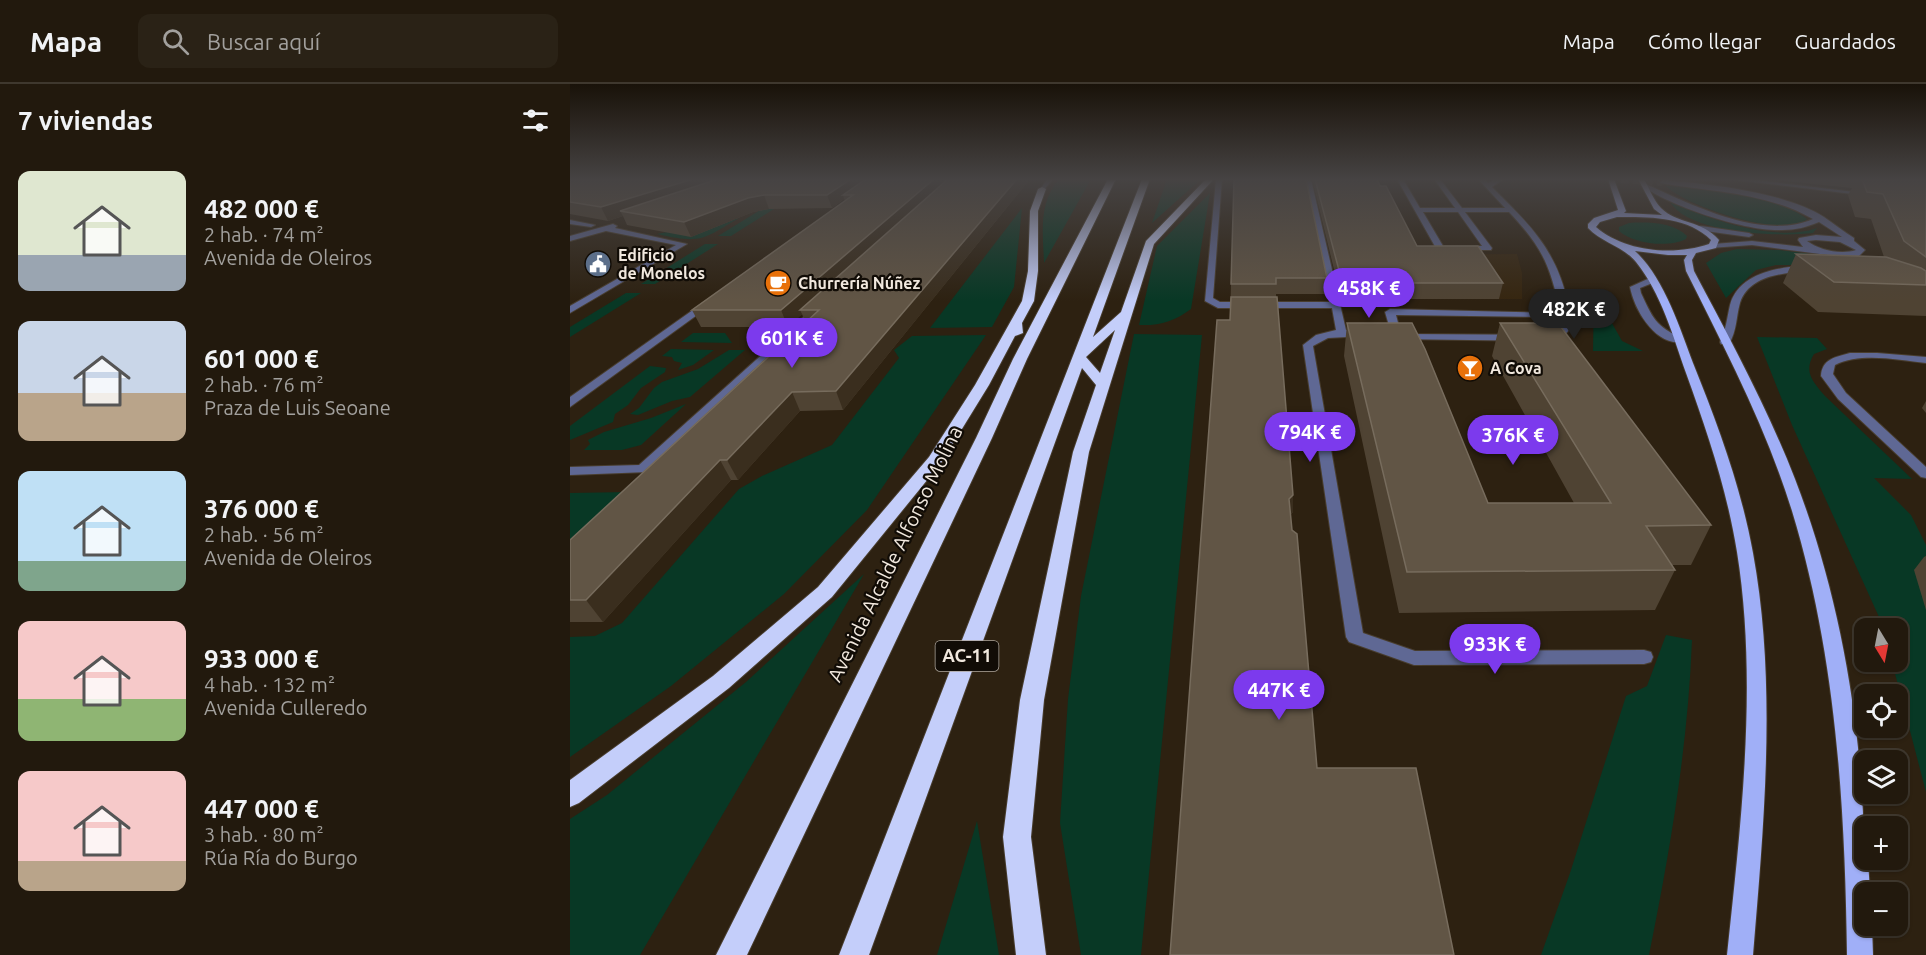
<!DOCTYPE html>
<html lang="es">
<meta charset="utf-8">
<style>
body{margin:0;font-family:Ubuntu,sans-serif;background:#2a2216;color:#f1f3f6;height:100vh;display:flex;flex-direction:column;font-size:22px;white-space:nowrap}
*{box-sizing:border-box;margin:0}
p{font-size:20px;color:#a2a09d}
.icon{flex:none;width:33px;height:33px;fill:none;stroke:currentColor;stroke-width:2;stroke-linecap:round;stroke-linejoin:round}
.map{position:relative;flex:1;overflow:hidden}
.panel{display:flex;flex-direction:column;background:#22190d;width:570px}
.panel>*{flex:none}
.needle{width:39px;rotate:170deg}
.tools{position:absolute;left:1284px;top:534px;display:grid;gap:12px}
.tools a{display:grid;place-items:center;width:54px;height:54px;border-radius:12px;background:#22190d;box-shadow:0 2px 4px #0004,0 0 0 2px #3f382e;font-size:30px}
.price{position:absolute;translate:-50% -51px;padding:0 14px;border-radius:21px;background:#7c3aed;color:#fff;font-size:20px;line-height:39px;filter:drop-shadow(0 2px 3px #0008)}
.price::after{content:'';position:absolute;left:50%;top:36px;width:18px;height:14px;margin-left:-9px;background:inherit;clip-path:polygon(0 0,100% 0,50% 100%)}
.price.on{background:#222;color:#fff}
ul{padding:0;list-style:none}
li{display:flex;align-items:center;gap:18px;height:150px;padding:0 18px}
li span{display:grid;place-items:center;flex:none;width:168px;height:120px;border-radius:12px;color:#555}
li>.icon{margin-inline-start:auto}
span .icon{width:72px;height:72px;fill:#fffc;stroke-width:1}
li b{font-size:26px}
h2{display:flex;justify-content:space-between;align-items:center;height:72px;padding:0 18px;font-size:26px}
header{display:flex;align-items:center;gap:36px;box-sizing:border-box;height:84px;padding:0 30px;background:#22190d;border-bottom:2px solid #3f382e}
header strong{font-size:28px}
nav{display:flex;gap:33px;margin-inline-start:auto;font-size:21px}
.search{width:420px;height:54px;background:#2a2216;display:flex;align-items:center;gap:15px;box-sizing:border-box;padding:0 21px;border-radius:12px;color:#a2a09d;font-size:22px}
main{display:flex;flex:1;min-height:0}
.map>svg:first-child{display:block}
.built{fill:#362610}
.green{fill:#083825}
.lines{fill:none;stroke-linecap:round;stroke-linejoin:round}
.minor-tunnel{stroke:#4a3f30;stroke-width:8;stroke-dasharray:8 4;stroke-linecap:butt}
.minor-casing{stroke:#483d2e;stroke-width:2}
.major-casing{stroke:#483d2e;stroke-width:2}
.highway-casing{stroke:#483d2e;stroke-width:2}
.minor{fill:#5f6894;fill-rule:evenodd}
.major{fill:#a0aff7;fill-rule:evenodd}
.highway{fill:#c4cefa;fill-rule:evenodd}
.wall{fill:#4f4333}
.shaded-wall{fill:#3a2e1e}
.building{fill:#615545;stroke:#776c5d;stroke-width:1.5}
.labels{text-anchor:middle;stroke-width:4.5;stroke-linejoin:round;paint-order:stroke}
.far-poi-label{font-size:16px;font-weight:bold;fill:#f1e8de;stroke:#110c06;text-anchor:start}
.shield{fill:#110c06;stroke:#aea69d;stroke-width:1.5}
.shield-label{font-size:18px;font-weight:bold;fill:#f1e8de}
.street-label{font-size:20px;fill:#f1e8de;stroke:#110c06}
</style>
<header>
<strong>Mapa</strong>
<div class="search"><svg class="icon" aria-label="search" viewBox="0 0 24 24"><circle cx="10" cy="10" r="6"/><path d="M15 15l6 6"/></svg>Buscar aquí</div>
<nav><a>Mapa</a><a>Cómo llegar</a><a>Guardados</a></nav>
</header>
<main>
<section class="panel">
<h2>7 viviendas<svg class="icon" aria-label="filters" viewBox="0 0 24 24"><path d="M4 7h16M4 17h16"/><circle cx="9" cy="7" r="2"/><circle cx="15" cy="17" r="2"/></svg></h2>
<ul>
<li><span style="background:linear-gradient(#dfe7d0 70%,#9aa5b1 0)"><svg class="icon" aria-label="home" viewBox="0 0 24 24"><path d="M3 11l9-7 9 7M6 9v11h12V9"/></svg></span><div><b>482 000 €</b><p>2 hab. · 74 m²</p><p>Avenida de Oleiros</p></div></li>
<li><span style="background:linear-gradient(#c9d6e8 60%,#b9a48a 0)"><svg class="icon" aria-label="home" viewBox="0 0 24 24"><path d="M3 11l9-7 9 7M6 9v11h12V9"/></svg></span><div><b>601 000 €</b><p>2 hab. · 76 m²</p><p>Praza de Luis Seoane</p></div></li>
<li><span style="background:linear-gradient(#bfe0f5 75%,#7fa58c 0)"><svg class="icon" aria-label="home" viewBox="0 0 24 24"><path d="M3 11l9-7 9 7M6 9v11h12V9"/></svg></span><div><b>376 000 €</b><p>2 hab. · 56 m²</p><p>Avenida de Oleiros</p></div></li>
<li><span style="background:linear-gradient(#f6c9c9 65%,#8fb573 0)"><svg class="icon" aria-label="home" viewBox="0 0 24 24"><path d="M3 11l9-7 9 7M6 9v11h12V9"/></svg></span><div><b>933 000 €</b><p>4 hab. · 132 m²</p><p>Avenida Culleredo</p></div></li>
<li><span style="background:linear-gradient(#f6c9c9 75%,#b9a48a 0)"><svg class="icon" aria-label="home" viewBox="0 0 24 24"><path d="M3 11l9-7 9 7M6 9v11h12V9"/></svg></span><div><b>447 000 €</b><p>3 hab. · 80 m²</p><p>Rúa Ría do Burgo</p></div></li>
</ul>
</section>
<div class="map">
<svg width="1356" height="871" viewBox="0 0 1356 871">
<rect width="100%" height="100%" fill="#2d2111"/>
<path class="built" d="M947,170l5,19v26h-154l-12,-38 21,-6z"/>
<g class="green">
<path d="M489,95h32l-47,84c-1,-31 -6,-59 15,-84z"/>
<path d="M597,95h34l-49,44z"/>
<path d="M1096,102c37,2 112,10 141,33 -21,21 -122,-13 -141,-33z"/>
<path d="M640,109l-19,116c-16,12 -32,17 -52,16l18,-79z"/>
<path d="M1100,118c38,17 106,41 147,26l-4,5c-34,4 -124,1 -143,-31z"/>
<path d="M200,120h12l-51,32h-13z"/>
<path d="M452,124l-8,79 -22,40 -62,1z"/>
<path d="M169,134c-37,22 -38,26 -82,16z"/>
<path d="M1059,139c18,-1 44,-1 58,13l-1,3c-18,9 -52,5 -67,-8v-4z"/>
<path d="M135,160h13l-63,40h-14z"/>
<path d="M1167,165l42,1 49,6 -22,9h-30l-20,5 -30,28 -20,-35 15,-10z"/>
<path d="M1024,207l28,50 21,10h-50z"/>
<path d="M56,209h15l-71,44v-10z"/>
<path d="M123,249h32l7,10 -51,-1z"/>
<path d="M564,250l68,1 -61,620h-60l-21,-132 8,-124 13,-103z"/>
<path d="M416,251l-119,175 -83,84 -113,92 -101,71v-120l25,-1 27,-13 117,-134 23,-13 70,-31 67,-87 -5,-8 18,-14z"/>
<path d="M1187,253l60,1 10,11 -13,5c-11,18 -1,28 11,42l87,83 -38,-1 37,37 15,30v247l-34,-130h6v-34h-14l-92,-203z"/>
<path d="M101,265l43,1 -21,15 -15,5 4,-7 -8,-2 -2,-4 -10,-1z"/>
<path d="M159,266h16l-55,47 -18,4 -34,14 -8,-1 9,-6 15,-20 8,-6 36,-13z"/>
<path d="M80,282l16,2 -1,4 -24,16 -13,17 -13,9 -2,8 -43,18v-14z"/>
<path d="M116,320l-45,41 -19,5h-38l6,-6 -2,-4 16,-8 47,-14z"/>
<path d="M59,408l-59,62v-61z"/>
<path d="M294,490l-224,381h-70v-136l37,-24 139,-113z"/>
<path d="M1096,551l26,5c-4,106 -22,211 -43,315h-108l29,-82 56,-177 21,-10z"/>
<path d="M407,737l22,134h-62z"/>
</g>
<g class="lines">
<path class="minor-tunnel" d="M1051,95l41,3"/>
<defs>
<g id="minor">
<path d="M477,95h6l-9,11h-4z"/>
<path d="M646,95h6l-9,119 7,4h110l-25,-123h6l35,151h20l5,3 -5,3 -38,2 -15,8 50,287 52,18 229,-1 7,2 2,5 -2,5 -7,2 -230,1 -65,-23 -3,-5 -43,-292 13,-10 20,-5 -4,-22h-114l-13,-7z"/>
<path d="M827,95h6l17,29h35l-21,-29h6l22,29h43l-27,-29h7l3,4 7,-4h9l-12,8c37,37 65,63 76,117 6,26 4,31 -23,37l-152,-2 -8,-27 5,-3 170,4c-9,-47 -18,-66 -51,-101h-44l27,36 -1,2h-54zM853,128h35l24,34h-39zM826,231l157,2 8,2v8l-6,6 -10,2 -144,-1z"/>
<path d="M1157,95h21l124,15 -3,2z"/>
<path d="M1092,96c48,4 122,12 162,37 9,6 20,15 30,21v3l11,9 -6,6 -16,1 -91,-12 -42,3v-4h3l39,-3 51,6 -5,-7 1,-2 17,-3 26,2 -23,-15c-12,5 -23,8 -37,8 -35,2 -113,-24 -141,-45l5,-1c46,21 117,57 167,35 -48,-27 -101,-27 -153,-36zM1246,156l24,2 16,8c-15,5 -37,0 -49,-9z"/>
<path d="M0,136l25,5 -4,2 -21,-3z"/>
<path d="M43,140l4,2 -2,2 72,16 -117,69v-7l106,-61 -70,-14 -36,10v-5z"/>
<path d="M1131,142l48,7 4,2 -4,2 -51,-7v-4z"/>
<path d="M1230,182l14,3 -4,3c-25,0 -61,3 -70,31 -4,14 -3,28 -11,41h-8l-1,-2c6,-12 7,-24 10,-37 8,-30 43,-37 70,-39z"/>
<path d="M1082,193l3,1v4l-15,6 1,5c11,24 15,34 41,45v4c-27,4 -48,-33 -52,-55z"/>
<path d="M137,216l8,2 -145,105v-10z"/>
<path d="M246,222l8,2 -176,164 -78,3v-8l69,-2z"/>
<path d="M1280,269h27l49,4v6c-28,-3 -65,-11 -91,2l-2,9 13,19 80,74v11l-5,-1 -83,-78 -17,-23c1,-17 14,-19 29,-23z"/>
</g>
<path id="major" d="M1038,95h6l12,32 -2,2 38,2 -8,-6 -16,-30h6c5,9 10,22 17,29 16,16 41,12 58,32l-3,8 -20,5 -4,7 2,11c36,68 73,136 101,208 46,119 69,255 69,381h4l2,32h-6v34h8l1,29h-26c-2,-150 -11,-300 -55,-444 -26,-84 -67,-162 -106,-240l-2,-11 3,-5h-19l-33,-4c28,25 45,77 58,112 25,62 48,124 60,190 24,131 11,270 0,402h-26c14,-131 31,-273 10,-403 -10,-62 -30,-121 -51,-179 -13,-37 -25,-80 -50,-111 -13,-16 -34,-19 -48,-34v-4l6,-6 24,-8zM1047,133c31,0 70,-1 94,23l-2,4c-35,12 -84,8 -113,-17l4,-5z"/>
<g id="highway">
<path d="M538,95h8l-89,180 -35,79 -245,517h-31l260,-517 37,-79z"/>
<path d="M572,95h8l-57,158 28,-25 25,-71 60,-62h8l-60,65 -65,208 -45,248 -13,137 15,118h-30l-13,-118 17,-137 53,-248 23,-67 -14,-17 -213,587h-30zM545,246l-15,43 -14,-16z"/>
<path d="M472,103l4,2 -8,22v60l-4,30 -12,22 1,10 -8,3 -26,49 -48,78 -109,134 -103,91 -150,115 -9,4v-27l143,-104 105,-89 111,-130 46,-72 47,-84 6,-30 2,-60 8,-22z"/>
</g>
</defs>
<use href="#minor" class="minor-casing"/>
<use href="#major" class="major-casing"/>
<use href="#highway" class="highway-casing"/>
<use href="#minor" class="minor"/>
<use href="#major" class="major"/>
<use href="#highway" class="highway"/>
</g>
<g class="wall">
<path d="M0,95h460l-187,231 -43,1 -62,69h-7l-128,142h-33v-82l235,-218 -3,-8 -14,13h-87l-9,-17 153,-109 -1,-2 -12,9 -63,1 -16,3 -62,25 -64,-12 -4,-9 -15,5 -38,-7z"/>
<path d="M664,95l93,99 -1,16h-50l17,218 -2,2 -121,441 60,-635z"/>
<path d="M742,95h65l40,67 86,37 -4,16h-131l-2,-5h-26z"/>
<path d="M1196,95h160v137l-108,-4 -35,-29 13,-29 88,3 -13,-38 -16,-2 -7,-22 4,-7z"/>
<path d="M777,239l141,180h86l-82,-147 8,-33 211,202 -20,40h-19l3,5 -20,40 -256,3 -55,-257z"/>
<path d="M1356,317v12l-4,-5z"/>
<path d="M1356,472v54l-12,-40 10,-13z"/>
</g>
<g class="shaded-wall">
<path d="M123,95h45l-118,32 3,5 -15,5 -7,-14z"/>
<path d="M281,95h22l-30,16 1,4 -12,9 -5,-13z"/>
<path d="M364,95h18l-152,131 2,4 -14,13 -7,-17z"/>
<path d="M447,95h13l-187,231 -7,-19z"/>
<path d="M194,111l5,14 -16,3 -62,25 -7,-15 64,-24z"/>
<path d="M222,308l8,19 -62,69 -11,-20z"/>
<path d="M150,376l11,20 -128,142 -17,-22z"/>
<path d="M723,411v17l-4,4v-17z"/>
</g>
<g class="building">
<path d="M3,95h120l-92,28 -31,-5v-22z"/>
<path d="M148,95h133l-24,16h-63l-16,3 -64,24 -64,-11z"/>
<path d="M296,95h68l-153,131h-89l161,-115h-10z"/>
<path d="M378,95h69l-181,212 -44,1 -65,68h-7l-134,140h-16v-60l249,-230h-19z"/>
<path d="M664,95h72l21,99h-51v6h-45z"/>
<path d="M745,95h62l3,7h6l31,60h61l25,37h-134l-1,-5h-27z"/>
<path d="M1292,95h64v78l-22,-16 -21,-47 -16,-2z"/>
<path d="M1226,170l90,3 35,11 5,3v14l-92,-3z"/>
<path d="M661,213h46l16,198 -4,4 3,31 5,4 20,234h99l38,187h-284l47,-635h13z"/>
<path d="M777,239h65l13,26 63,154h123l-111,-180h58l153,202 -65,1 29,44 -268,2z"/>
</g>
<linearGradient id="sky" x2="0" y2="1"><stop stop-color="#191209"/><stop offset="0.44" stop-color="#464343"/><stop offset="1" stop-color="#464343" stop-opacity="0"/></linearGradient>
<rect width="1356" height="217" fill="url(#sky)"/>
<defs>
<symbol id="civic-disc" viewBox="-11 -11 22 22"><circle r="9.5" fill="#5c6f8a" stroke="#110c06"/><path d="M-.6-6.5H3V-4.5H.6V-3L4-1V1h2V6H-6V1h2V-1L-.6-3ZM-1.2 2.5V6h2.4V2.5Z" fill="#fff"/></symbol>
<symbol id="cafe-disc" viewBox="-11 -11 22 22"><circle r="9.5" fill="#e8710a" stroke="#110c06"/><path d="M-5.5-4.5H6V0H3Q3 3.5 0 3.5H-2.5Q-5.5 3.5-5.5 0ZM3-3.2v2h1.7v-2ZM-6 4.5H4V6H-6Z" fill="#fff"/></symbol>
<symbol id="bar-disc" viewBox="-11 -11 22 22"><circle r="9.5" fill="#e8710a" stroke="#110c06"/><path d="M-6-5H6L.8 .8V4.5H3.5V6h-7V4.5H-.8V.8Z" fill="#fff"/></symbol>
</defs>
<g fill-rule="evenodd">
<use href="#civic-disc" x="13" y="165" width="30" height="30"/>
<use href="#cafe-disc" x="193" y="184" width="30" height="30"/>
<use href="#bar-disc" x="885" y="269" width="30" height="30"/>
</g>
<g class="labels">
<g class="far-poi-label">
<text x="48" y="177">Edificio<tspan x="48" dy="18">de Monelos</tspan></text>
<text x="228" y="205">Churrería Núñez</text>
<text x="920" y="290">A Cova</text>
</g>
<rect class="shield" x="365.5" y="557" width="63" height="30" rx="4.5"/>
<g class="shield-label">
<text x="397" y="578">AC-11</text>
</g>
<g class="street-label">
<text transform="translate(325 470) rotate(-64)" y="7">Avenida Alcalde Alfonso Molina</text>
</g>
</g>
</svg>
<div class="tools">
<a><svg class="needle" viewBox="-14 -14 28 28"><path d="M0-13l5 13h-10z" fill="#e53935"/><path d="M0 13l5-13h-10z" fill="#a2a09d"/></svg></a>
<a><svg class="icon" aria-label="locate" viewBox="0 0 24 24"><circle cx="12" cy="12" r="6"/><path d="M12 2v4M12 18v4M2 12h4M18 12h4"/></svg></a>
<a><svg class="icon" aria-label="layers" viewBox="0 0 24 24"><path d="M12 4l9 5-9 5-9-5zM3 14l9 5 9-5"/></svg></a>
<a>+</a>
<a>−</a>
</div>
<b class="price" style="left:799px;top:235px">458K €</b>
<b class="price on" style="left:1004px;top:256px">482K €</b>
<b class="price" style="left:222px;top:285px">601K €</b>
<b class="price" style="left:740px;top:379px">794K €</b>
<b class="price" style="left:943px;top:382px">376K €</b>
<b class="price" style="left:925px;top:591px">933K €</b>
<b class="price" style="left:709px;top:637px">447K €</b>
</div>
</main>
